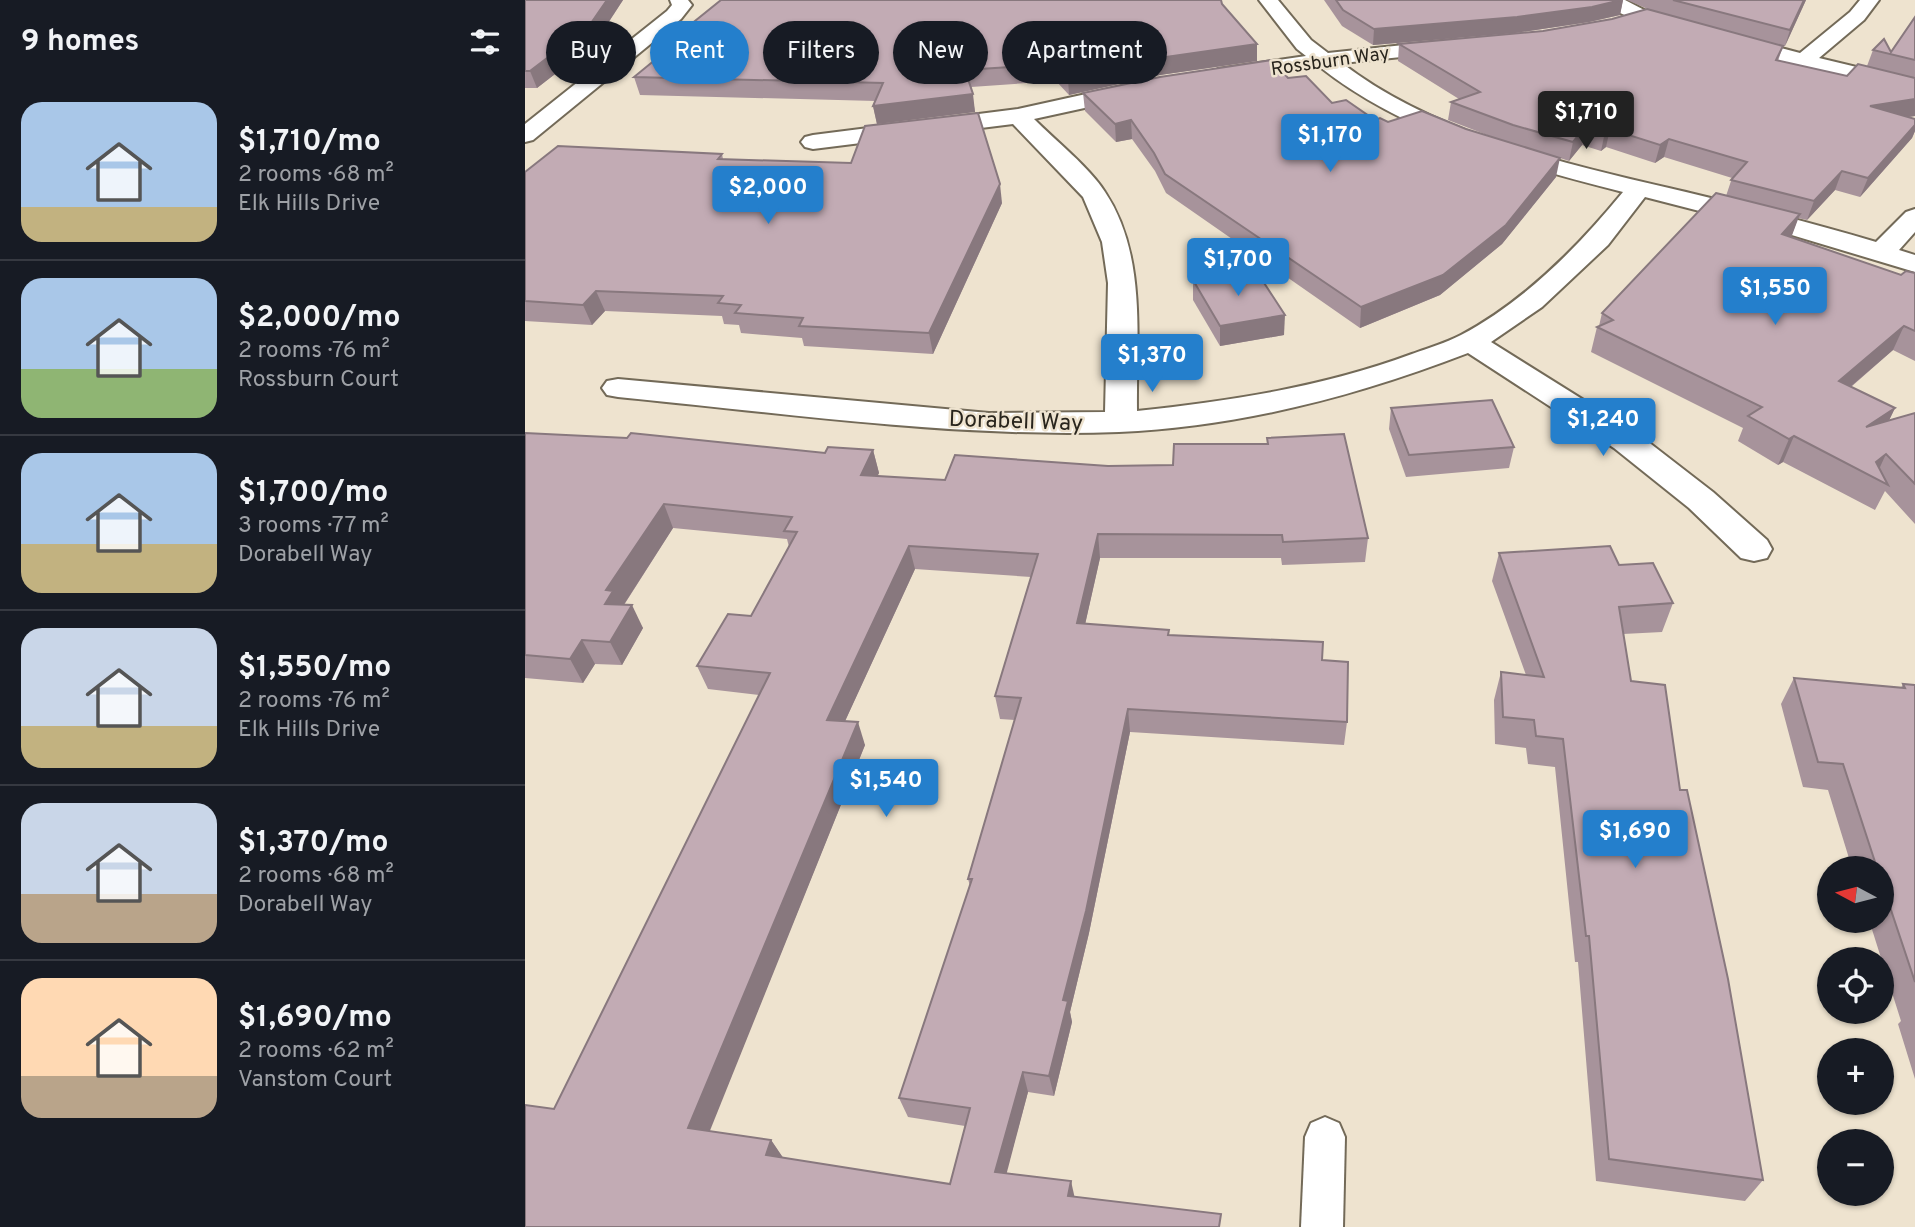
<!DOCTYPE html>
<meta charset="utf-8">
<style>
body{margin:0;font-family:Overpass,sans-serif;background:#20242c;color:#f1f3f6;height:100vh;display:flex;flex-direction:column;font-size:26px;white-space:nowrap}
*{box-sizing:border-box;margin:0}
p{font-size:23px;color:#9ea1a6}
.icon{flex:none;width:38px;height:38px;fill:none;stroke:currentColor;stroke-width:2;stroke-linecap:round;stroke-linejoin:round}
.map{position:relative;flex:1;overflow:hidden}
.sheet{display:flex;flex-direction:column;background:#171b24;width:525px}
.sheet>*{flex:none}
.top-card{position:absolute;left:21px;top:21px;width:665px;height:63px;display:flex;gap:14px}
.needle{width:46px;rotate:277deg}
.controls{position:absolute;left:1292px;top:856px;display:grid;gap:14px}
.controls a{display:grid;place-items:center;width:77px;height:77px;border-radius:50%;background:#171b24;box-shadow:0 2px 5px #0004;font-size:35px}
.price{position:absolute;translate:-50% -60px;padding:0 16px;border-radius:7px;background:#247fcc;color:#fff;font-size:23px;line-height:46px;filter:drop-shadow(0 2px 4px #0008)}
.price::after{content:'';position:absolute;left:50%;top:42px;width:21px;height:16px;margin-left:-10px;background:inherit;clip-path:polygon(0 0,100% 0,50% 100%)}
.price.selected{background:#222;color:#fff}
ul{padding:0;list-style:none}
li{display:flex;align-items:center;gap:21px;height:175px;padding:0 21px}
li+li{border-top:2px solid #363941}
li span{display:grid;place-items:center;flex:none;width:196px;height:140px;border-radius:21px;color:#555}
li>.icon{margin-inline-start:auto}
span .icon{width:84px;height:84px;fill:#fffc;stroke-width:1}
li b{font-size:30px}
h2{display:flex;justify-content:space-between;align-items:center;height:84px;padding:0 21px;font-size:30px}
.tag{padding:0 24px;border-radius:32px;background:#171b24;box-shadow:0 2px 5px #0004;font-size:24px;line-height:63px}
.tag.selected{background:#247fcc;color:#fff}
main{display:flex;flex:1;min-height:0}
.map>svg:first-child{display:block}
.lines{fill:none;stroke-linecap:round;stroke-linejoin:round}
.service-casing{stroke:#736a58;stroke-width:4}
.minor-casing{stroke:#736a58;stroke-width:4}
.service{fill:#fff;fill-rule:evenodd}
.minor{fill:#fff;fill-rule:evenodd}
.wall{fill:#a7939b;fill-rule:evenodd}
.shaded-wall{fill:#88787e}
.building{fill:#c2abb4;stroke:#88787e;stroke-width:2;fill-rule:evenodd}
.labels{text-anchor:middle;stroke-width:5;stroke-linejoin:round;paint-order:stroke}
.far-street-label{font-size:19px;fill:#29251d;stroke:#eee3cf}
.street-label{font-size:23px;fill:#29251d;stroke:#eee3cf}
</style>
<main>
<section class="sheet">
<h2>9 homes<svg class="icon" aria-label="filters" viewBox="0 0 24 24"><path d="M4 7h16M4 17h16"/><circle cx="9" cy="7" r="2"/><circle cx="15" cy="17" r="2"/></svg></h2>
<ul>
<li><span style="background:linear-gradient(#a9c7e8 75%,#c2b280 0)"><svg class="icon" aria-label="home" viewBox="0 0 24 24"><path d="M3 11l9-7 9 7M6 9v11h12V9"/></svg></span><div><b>$1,710/mo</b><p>2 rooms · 68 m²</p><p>Elk Hills Drive</p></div></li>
<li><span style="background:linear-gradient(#a9c7e8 65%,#8fb573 0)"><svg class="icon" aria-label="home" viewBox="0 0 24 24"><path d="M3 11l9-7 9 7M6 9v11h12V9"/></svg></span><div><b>$2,000/mo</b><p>2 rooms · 76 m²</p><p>Rossburn Court</p></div></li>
<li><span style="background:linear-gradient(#a9c7e8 65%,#c2b280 0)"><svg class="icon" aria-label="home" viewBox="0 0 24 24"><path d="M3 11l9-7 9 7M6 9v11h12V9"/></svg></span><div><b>$1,700/mo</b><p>3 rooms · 77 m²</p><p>Dorabell Way</p></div></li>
<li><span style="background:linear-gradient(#c9d6e8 70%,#c2b280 0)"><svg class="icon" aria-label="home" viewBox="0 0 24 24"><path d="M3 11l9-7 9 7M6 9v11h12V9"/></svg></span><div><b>$1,550/mo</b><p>2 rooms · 76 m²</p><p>Elk Hills Drive</p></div></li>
<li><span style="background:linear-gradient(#c9d6e8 65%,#b9a48a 0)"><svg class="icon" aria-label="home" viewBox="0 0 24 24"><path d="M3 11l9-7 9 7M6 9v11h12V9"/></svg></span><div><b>$1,370/mo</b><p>2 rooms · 68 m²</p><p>Dorabell Way</p></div></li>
<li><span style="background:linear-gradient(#ffd9b3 70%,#b9a48a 0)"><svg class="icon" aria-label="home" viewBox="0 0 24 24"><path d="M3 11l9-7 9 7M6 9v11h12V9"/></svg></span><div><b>$1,690/mo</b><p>2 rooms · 62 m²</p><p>Vanstom Court</p></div></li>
</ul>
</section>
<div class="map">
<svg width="1390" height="1227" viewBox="0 0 1390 1227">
<rect width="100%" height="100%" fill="#eee3cf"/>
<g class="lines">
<defs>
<path id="service" d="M800,1117l14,6 6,14 -2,90h-42l4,-90 6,-14z"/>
<g id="minor">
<path d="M145,0h18l4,5 -11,14 -148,121 -8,2v-18l142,-113 5,-6z"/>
<path d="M734,0h19l33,40 17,13 123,-13 7,2 3,4 -3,4 -7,2 -109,11c95,74 233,103 348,130 63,15 125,31 186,49l30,-30 9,-3v23l-16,18 16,5v17l-130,-39 -140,-36 -37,48 -66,62 -51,35 147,92 75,58 54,48 5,9 -5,9 -13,3 -13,-3 -52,-50 -75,-60 -146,-95c-111,43 -229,74 -349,79 -167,6 -335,-19 -501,-35l-11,-2 -5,-7 5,-7 11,-2 371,34 116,-1 3,-129 -6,-41 -19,-45 -70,-73 -200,25 -8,-2 -4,-5 4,-5 8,-2 205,-26 118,-26 8,2 3,5 -3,5 -110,24c21,21 56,49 71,73 42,63 31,146 32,219 94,-10 186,-24 275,-57 16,-6 34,-11 49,-19 64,-34 117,-88 162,-143 -105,-27 -217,-57 -303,-125l-94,13 -8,-1 -3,-5 3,-5 88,-13 -9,-7z"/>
<path d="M1076,0h24l25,13 150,40 50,-41 10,-12h19l-15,20 -45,38 96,23v14c-51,-13 -291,-64 -314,-95z"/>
</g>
</defs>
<use href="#service" class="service-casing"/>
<use href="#minor" class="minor-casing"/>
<use href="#service" class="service"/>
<use href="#minor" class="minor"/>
</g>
<g class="wall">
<path d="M0,0h98l-28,43 -58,45h-12z"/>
<path d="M799,0h299l-3,15 -31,7 -74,11 -142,12 -31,-19z"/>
<path d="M1102,0h179l-21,46h-2l-5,15 69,15 20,-10 6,-16 18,2 24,-35v99l-7,1 7,2v12l-3,7 -52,59 -25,-7 -28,30 -9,-2 -7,19 110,38 14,-2v88l-22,-11 -42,37 44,21 -6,12 26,-7v111l-30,-33 -10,19 -92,-48 -5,3 -40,-24 5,-13 -152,-76 6,-25 2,-1 3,-13 124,-117 6,-18 -68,-21 -9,6 -49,-16 -5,4 -19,-6 -13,16 -18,-6 5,22 -54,67 -62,51 -80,33 -194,-135 -11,-22 -23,-32 -16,3 -31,-31 -2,-18 205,-15 44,25 43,17 91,9 34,11 -52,-20 3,-18 8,-3 -61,-38 1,-17 144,-13 69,-12 38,-9z"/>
<path d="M697,4l35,40v17l-97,14 -91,20 -13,-14 -85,6 4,25 -98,12 -4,-18 3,-5 -236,-6 -6,-18 58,-47 -2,-5z"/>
<path d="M197,154l1,5 279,44 -69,151 -129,-8 -2,-8 -61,-5 -2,-8 -15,-1 -2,-8 -117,-5 -13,14 -67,-4v-149z"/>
<path d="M668,280l91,55 -64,11 -27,-46z"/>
<path d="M866,408l123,39 -5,21 -103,9 -17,-48z"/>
<path d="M0,433l300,20 48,-3 6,23 -2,3 68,4 163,-14 65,-1 94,-21v-6l101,100 -3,24 -83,3 -1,-7h-181l-15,66 84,11 153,25 25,62 -3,23 -214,-13 -41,201 -19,79 2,10 -18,74 -26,-4 -22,81 65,8 -546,46 29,-118 205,-414 -51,-6 -11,-23 54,-50 38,-69 -2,-8 -114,-11 -49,77 19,23 -21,37 -27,-1 -12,19 -58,-5zM390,569l116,8 -36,119 5,23 15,1 -47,159 2,7 -71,212 9,19 57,9 -15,58 -167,-26 -12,-18 -62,-9 156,-386 -20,-24z"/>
<path d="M974,553l120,12 54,38 -11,29 -39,2 8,47 49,109 83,390 -18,21 -149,-20 -18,-219h-3l-20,-195 -27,-3 -2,-16 -31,-4 -1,-44 7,-28 25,3 -34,-94z"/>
<path d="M1269,678l107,10 2,-4 12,1v394l-17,-55 3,-3 -32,-101h12v-52h-29l-24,-78 -25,-3 -22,-83z"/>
</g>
<g class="shaded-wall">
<path d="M82,0h16l-28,43 -58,45 -7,-17z"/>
<path d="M1098,0l-3,15 -31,7 -74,11 -142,12 1,-16z"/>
<path d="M1279,0h2l-21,46 5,-16z"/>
<path d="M732,44v17l-97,14 -91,20 -1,-17 91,-20z"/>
<path d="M448,94l2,18 -98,12 -4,-18z"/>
<path d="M1390,99v17l-52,8 7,-18z"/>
<path d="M606,120l1,19 -16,3 -1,-18z"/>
<path d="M1390,125v6l-3,7 -52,59 8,-19z"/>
<path d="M1061,126l-4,19 -13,16 4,-19z"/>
<path d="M1085,129l-4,18 -5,4 4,-19z"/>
<path d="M1144,139l-5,18 -9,6 5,-18z"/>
<path d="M1035,158l-4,19 -54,67 -62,51 -80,33 1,-21z"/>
<path d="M1317,171l-7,19 -28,30 7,-19z"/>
<path d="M475,184l2,19 -69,151 -4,-21z"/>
<path d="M1275,214l-9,24 -9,-4z"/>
<path d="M71,291l9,20 -13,14 -9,-20z"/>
<path d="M760,315l-1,20 -64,11v-20z"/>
<path d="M1379,326l-11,24 -65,56 11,-25z"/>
<path d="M1370,408l-12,25 -17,-6z"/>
<path d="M1269,436l-11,26 -5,3 11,-26z"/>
<path d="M348,450l6,23 -12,25 -6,-23z"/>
<path d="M1361,454l-11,24 1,-16z"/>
<path d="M139,504l9,24 -52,81 -16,-5 1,-14z"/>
<path d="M573,534l2,24 -20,89 -3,-24z"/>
<path d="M384,546l6,23 -80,174 -8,-23z"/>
<path d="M107,605l11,23 -21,37 -12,-23z"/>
<path d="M57,640l13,24 -12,19 -13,-24z"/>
<path d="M603,709l2,23 -41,201 -19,79 2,10 -18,74 -5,-20 14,-76z"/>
<path d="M333,722l7,23 -162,403 -15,-20z"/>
<path d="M498,1072l5,20 -26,99 -7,-19z"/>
<path d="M246,1140l13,19 -18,-4z"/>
<path d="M546,1181l4,18 -7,-3z"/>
</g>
<g class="building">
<path d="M0,0h82l-18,26 -59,45h-5z"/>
<path d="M196,0h500l1,4 35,40 -98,14 -91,20 -14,-14 -89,6 8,24 -100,12 10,-23 -249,-6 60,-49 -4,-3z"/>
<path d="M811,0h285l-29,7 -75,10 -143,12 -31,-19z"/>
<path d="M1148,0h131l-14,30z"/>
<path d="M1122,9l136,37 -7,14 71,16 11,-12 57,14v21l-45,7 45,13v6l-47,53 -26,-7 -28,30 -83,-21 16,-18 -78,-23 -9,6 -50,-16 -5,3 -19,-6 -13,16 -60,-17 -62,-23 29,-10 -81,-48 144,-13 69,-12z"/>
<path d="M1390,17v43l-42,-10 11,-11 7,13z"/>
<path d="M747,60l16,18 18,-2 26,27 14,-3 29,20 5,-2 8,4 34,-11 44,18 94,29 -54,67 -63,50 -82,32 -196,-133 -11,-21 -23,-33 -16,4 -32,-31 77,-16z"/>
<path d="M453,113l22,71 -71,149 -130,-7 4,-8 -68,-5 6,-8 -23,-2 5,-7 -127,-5 -13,14 -58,-4v-129l33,-26 164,8 -4,5 133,4 14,-37z"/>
<path d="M1191,193l84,21 -18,20 119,41 5,-4 9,2v58l-11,-5 -65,55 56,27 -29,19 49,-14v71l-29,-30 -10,8 12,23 -94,-49 -5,3 -41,-23 14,-9 -165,-80 16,-7 -11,-7z"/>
<path d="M730,269l30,46 -65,11 -27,-46z"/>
<path d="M967,400l22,47 -105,8 -18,-47z"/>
<path d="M0,433l102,5 4,-5 194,20 3,-6 45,3 -12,25 84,5 10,-25 153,11 65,-1 1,-21h94l-1,-6 77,-4 24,104 -85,4 -1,-7 -184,-1 -21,89 92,7 -1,5 155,7 -1,18 26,2 -1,60 -219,-13 -42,202 -23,89 5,1 -19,75 -26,-4 -28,100 76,9 -3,15 153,18 -2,13h-694v-122l29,4 216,-436 -73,-7 31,-52 23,2 46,-84 -13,-1 8,-14 -128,-13 -58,86 7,1 -8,13 27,1 -22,37 -28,-2 -12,19 -45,-4zM384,546l129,8 -43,142 26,2 -53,181h4l-73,219 71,10 -20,76 -184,-29 5,-15 -83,-12 170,-406 -31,-2z"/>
<path d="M1085,546l9,19 34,-2 20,40 -54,4 12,74 34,4 15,105h7l41,189 35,201 -154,-21 -20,-223h-3l-23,-197 -27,-3 -2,-16 -31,-3 -2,-45 43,5 -45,-124z"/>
<path d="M1269,678l111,10 -2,-4 12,1v297l-34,-102v-12h-4l-34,-104 -25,-2z"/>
</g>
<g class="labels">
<g class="far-street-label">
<text transform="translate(805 60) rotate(-8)" y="7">Rossburn Way</text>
</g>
<g class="street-label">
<text transform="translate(491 420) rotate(2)" y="8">Dorabell Way</text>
</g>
</g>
</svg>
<div class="controls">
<a><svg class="needle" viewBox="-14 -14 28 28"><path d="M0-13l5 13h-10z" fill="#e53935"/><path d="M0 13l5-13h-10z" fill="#9ea1a6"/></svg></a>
<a><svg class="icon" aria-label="locate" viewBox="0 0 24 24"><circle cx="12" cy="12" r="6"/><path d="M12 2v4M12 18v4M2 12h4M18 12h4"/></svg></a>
<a>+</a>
<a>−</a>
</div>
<b class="price selected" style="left:1061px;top:151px">$1,710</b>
<b class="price" style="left:805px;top:174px">$1,170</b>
<b class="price" style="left:243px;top:226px">$2,000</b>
<b class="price" style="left:713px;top:298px">$1,700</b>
<b class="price" style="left:1250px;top:327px">$1,550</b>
<b class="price" style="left:627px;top:394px">$1,370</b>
<b class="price" style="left:1078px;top:458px">$1,240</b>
<b class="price" style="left:361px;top:819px">$1,540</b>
<b class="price" style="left:1110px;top:870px">$1,690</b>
<div class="top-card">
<a class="tag">Buy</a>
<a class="tag selected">Rent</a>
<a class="tag">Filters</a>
<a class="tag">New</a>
<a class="tag">Apartment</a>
</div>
</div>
</main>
